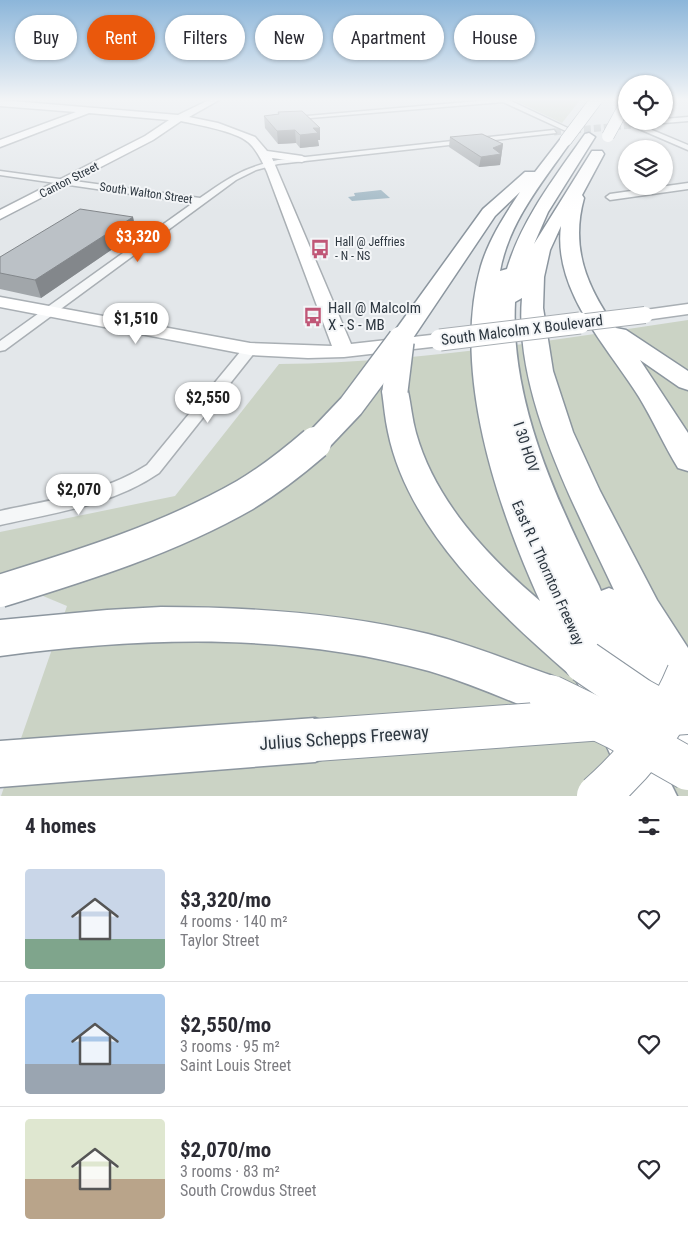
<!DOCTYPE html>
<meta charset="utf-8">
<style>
body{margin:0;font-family:"Roboto Condensed",sans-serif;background:#f2f2f3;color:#2b2b33;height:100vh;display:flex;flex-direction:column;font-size:19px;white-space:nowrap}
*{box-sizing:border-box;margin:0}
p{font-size:16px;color:#7c7c81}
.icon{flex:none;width:28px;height:28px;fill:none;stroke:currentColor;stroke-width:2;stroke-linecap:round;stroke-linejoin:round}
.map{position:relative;height:796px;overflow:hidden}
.drawer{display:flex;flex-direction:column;background:#fff;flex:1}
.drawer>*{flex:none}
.guide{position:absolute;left:15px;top:15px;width:659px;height:45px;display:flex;gap:10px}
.controls{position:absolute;left:618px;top:75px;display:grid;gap:10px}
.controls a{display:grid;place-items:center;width:55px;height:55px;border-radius:50%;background:#fff;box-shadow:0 1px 4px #0004;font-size:25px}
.price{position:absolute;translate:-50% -42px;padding:0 11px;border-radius:18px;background:#fff;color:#222;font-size:16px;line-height:32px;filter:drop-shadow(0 1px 2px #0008)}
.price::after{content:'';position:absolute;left:50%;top:30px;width:15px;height:11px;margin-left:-8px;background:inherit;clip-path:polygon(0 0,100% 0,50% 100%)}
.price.active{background:#ea580c;color:#fff}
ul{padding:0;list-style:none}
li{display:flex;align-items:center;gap:15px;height:125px;padding:0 25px}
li+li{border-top:1px solid #e1e1e2}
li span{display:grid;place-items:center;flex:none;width:140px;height:100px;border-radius:5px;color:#555}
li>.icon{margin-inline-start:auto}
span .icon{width:60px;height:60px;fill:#fffc;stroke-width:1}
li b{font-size:21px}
h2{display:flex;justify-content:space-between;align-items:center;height:60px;padding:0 25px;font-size:21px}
.chip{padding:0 18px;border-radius:22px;background:#fff;box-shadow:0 1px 4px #0004;font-size:18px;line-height:45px}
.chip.active{background:#ea580c;color:#fff}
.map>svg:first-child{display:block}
.green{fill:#cbd3c5}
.water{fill:#a2b9c5}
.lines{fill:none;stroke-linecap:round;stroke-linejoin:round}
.street-tunnel{stroke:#bfc4c8;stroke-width:7;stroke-dasharray:7 3;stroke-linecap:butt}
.street-casing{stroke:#a9afb4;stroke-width:3}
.secondary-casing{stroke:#a9afb4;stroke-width:3}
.highway-casing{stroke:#8c969f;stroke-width:3}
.street{fill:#f5f7f8;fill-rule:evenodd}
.secondary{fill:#fff;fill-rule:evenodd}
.highway{fill:#fff;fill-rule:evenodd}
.secondary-bridge-far1-casing{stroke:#a9afb4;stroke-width:18;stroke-linecap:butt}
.secondary-bridge-casing{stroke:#a9afb4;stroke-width:23;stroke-linecap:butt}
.highway-bridge-far3-casing{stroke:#8c969f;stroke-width:13;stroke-linecap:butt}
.highway-bridge-far2-casing{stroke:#8c969f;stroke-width:28;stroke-linecap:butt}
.highway-bridge-far1-casing{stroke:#8c969f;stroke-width:35;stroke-linecap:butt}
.highway-bridge-casing{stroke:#8c969f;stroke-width:44;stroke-linecap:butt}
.secondary-bridge-far1{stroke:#fff;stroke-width:16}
.secondary-bridge{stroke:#fff;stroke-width:21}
.highway-bridge-far3{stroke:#fff;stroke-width:12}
.highway-bridge-far2{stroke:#fff;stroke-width:25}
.highway-bridge-far1{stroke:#fff;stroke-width:32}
.highway-bridge{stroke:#fff;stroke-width:42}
.wall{fill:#a1a6aa}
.shaded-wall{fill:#83878b}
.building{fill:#bbc1c6;stroke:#83878b}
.labels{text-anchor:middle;stroke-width:4;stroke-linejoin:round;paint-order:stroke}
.far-street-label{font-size:12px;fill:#2d3740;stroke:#f3f5f7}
.far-poi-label{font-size:12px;fill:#2d3740;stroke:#f3f5f7;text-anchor:start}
.poi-label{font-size:15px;fill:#2d3740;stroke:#f3f5f7;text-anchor:start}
.street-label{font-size:15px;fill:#2d3740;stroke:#f3f5f7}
.near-street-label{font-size:18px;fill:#2d3740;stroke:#f3f5f7}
</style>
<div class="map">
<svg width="688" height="796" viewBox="0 0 688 796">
<rect width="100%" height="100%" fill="#e3e7ea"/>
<g class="green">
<path d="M530,100h50l-18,23 -46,-22z"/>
<path d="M688,320v476h-687l66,-190 -67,-28v-46l175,-36 104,-132c138,-1 273,-24 409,-44z"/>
</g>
<path class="water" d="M381,190l9,8 -38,3 -4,-4 7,-1 -1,-3z"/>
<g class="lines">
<path class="street-tunnel" d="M554,132l79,-7"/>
<defs>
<g id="street">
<path d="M490,100h19l65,31 -6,1 -65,-30 -193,16 -3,-2z"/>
<path d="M688,117v4l-48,4 48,20v5l-58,-25 4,-3 30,-1v-2z"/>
<path d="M554,130l2,3 -278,31 -22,6 -20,10 -231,170 -5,1v-10l193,-138 -193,-28v-4l200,27c28,-20 43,-30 78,-38z"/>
<path d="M688,183v6l-78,11 -4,-3 4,-3z"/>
<path d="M250,345l7,4 -2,3 -96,121c-46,32 -106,40 -159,52v-14c50,-11 104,-18 147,-46l98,-119z"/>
</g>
<g id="secondary">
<path d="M0,100l178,15 31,-15h10l-30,17 29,6 37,14 12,14 35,5 6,3 -6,3 -30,-4 79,186 89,-10 7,2 2,4 -2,4 -7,2 -96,11 -36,1 -58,-3 -250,-48v-10l250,46 82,3 -65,-174c-5,-11 -10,-22 -19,-30 -13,-11 -50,-17 -67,-21l-28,19 -153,79v-9l145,-74 24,-16 -80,-7 -89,34v-7l76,-28 -76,-6z"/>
<path d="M688,304v10l-43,6 -6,-1 -3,-4 3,-4 6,-1z"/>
</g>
<g id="highway">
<path d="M589,133l6,4 -47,75 -14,32 58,-93h10l2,3 -22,41 2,3c-14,50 3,90 32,130l10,2 62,41v19l-9,-3 -39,-27 48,73v38l-10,-3c-14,-23 -25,-48 -39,-71 -32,-51 -86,-106 -78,-171l-11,24 -6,27 -1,31 10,63 20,61 27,59 57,109 31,48v115l-16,-6 -27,-51 -11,4 -15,-6 -9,-19 -2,3 -14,5 -14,-5 -6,-12 -5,-2c-72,-63 -161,-144 -181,-242 -3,-13 -4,-27 -6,-41l4,-6 9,-2 9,2 4,6c3,14 4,28 8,42 19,68 72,124 124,168 -43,-95 -89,-230 -59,-335 8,-27 24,-51 39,-74l-25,24 -86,128 -8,2 -8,-2 -4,-5 94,-130 42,-37h10l27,-35h8l2,3c-28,40 -63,81 -72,131l7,-2c15,-50 48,-92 78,-135zM522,298c-8,97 52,206 92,292l-5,-2 -8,3 -2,-5c-43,-87 -89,-185 -84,-284z"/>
<path d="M161,607c90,0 179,6 267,27 41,10 82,27 122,41l15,6 6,15 -6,15 -15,6c-40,-16 -80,-34 -121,-46 -140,-39 -286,-34 -429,-15v-36l107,-10z"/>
<path d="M315,718l16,6 6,16 -6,16 -16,6 -315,25v-46z"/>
<path d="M629,725l16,6 32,65h-48l-22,-49 6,-16z"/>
</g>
</defs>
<use href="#street" class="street-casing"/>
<use href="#secondary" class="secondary-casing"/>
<use href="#highway" class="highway-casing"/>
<use href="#street" class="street"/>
<use href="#secondary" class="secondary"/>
<use href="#highway" class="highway"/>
<defs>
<path id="secondary-bridge-far1" d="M570,324l75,-9"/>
<path id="secondary-bridge" d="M440,340l140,-17"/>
<g id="highway-bridge-far3">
<path d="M608,136l18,-33"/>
<path d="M566,140l30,-40"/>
</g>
<g id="highway-bridge-far2">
<path d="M395,391l6,-49"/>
<path d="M314,445l37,-39 50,-67"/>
</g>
<path id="highway-bridge-far1" d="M0,591c84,-26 168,-52 245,-96 25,-15 48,-33 70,-52"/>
<g id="highway-bridge">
<path d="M585,662l54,37 29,16"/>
<path d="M550,696l66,32 72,41"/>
<path d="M315,740l373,-27"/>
<path d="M598,796c40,-35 70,-74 90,-123"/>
</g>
</defs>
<use href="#secondary-bridge-far1" class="secondary-bridge-far1-casing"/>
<use href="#secondary-bridge" class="secondary-bridge-casing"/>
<use href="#highway-bridge-far3" class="highway-bridge-far3-casing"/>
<use href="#highway-bridge-far2" class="highway-bridge-far2-casing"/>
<use href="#highway-bridge-far1" class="highway-bridge-far1-casing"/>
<use href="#highway-bridge" class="highway-bridge-casing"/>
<use href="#secondary-bridge-far1" class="secondary-bridge-far1"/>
<use href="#secondary-bridge" class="secondary-bridge"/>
<use href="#highway-bridge-far3" class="highway-bridge-far3"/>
<use href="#highway-bridge-far2" class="highway-bridge-far2"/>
<use href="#highway-bridge-far1" class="highway-bridge-far1"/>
<use href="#highway-bridge" class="highway-bridge"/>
</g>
<g class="wall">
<path d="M278,112l42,28h-2l1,6 -19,2 -4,-5 -18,1 -13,-16 -1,-12 14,-2z"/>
<path d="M450,137l53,7 -3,21 -21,2 -30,-20z"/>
<path d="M133,217l3,16 -95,65 -41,-9v-32z"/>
</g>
<g class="shaded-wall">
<path d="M313,128h7v12h-2l1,6 -19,2v-13z"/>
<path d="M295,130l1,13 -18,1 -1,-13z"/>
<path d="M503,144l-3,21 -21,2 2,-10 12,-9z"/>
<path d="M133,217l3,16 -95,65 -6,-18z"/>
</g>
<g class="building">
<path d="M302,111l18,17h-7l5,5 -18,2 -5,-5 -18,1 -13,-15 15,-2 -1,-2z"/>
<path d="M482,134l21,10 -10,4 8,6 -20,3 -31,-20z"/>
<path d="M80,209l53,8 -98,63 -35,-7v-16z"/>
</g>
<linearGradient id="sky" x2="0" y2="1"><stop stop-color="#8cb6da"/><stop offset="0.47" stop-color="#f2f4f6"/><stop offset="1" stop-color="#f2f4f6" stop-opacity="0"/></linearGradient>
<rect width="688" height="211" fill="url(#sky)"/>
<defs>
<symbol id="bus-bare" viewBox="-9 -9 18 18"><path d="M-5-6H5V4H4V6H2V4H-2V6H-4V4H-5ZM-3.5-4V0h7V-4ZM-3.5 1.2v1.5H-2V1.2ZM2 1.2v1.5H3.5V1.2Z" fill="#c05777" stroke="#f3f5f7" stroke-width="2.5" paint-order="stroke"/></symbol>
</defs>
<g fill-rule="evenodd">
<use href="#bus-bare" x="306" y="235" width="28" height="28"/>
<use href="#bus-bare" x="299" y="303" width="28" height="28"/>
</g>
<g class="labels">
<g class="far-street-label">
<text transform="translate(69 180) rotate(-27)" y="4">Canton Street</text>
<text transform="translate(146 193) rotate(8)" y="4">South Walton Street</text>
</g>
<g class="far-poi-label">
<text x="335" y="246">Hall @ Jeffries<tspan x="335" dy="14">- N - NS</tspan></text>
</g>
<g class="poi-label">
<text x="328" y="313">Hall @ Malcolm<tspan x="328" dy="17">X - S - MB</tspan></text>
</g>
<g class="street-label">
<text transform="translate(522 330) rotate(-7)" y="5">South Malcolm X Boulevard</text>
<text transform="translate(526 447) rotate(72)" y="5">I 30 HOV</text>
<text transform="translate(548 573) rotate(66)" y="5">East R L Thornton Freeway</text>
</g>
<g class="near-street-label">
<text transform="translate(344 738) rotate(-4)" y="6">Julius Schepps Freeway</text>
</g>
</g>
</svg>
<div class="controls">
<a><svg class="icon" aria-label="locate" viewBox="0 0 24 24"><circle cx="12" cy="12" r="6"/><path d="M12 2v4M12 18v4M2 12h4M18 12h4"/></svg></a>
<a><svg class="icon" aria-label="layers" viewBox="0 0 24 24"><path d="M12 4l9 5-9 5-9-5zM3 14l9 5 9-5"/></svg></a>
</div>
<b class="price active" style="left:138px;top:263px">$3,320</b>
<b class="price" style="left:136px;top:345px">$1,510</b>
<b class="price" style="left:208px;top:424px">$2,550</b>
<b class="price" style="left:79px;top:516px">$2,070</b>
<div class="guide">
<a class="chip">Buy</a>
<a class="chip active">Rent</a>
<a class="chip">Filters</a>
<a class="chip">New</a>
<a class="chip">Apartment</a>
<a class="chip">House</a>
</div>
</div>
<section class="drawer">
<h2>4 homes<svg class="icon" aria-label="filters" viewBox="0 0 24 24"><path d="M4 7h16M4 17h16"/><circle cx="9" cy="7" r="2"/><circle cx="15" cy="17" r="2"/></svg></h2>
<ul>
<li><span style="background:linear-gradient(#c9d6e8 70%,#7fa58c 0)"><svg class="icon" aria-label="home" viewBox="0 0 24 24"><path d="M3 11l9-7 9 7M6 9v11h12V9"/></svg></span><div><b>$3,320/mo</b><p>4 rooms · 140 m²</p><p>Taylor Street</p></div><svg class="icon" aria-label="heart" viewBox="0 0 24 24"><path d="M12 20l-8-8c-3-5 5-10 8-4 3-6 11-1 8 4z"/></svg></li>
<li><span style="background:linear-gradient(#a9c7e8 70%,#9aa5b1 0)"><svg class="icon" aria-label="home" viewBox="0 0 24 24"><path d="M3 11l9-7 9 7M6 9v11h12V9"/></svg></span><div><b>$2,550/mo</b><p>3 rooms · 95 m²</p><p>Saint Louis Street</p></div><svg class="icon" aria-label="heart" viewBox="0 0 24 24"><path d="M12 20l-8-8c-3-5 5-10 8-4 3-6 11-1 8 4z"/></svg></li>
<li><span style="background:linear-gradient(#dfe7d0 60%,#b9a48a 0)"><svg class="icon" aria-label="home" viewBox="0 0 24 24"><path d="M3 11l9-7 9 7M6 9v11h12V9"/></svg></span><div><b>$2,070/mo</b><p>3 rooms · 83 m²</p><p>South Crowdus Street</p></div><svg class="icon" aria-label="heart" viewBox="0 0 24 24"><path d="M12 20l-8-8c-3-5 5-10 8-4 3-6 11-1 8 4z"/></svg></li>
</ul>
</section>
